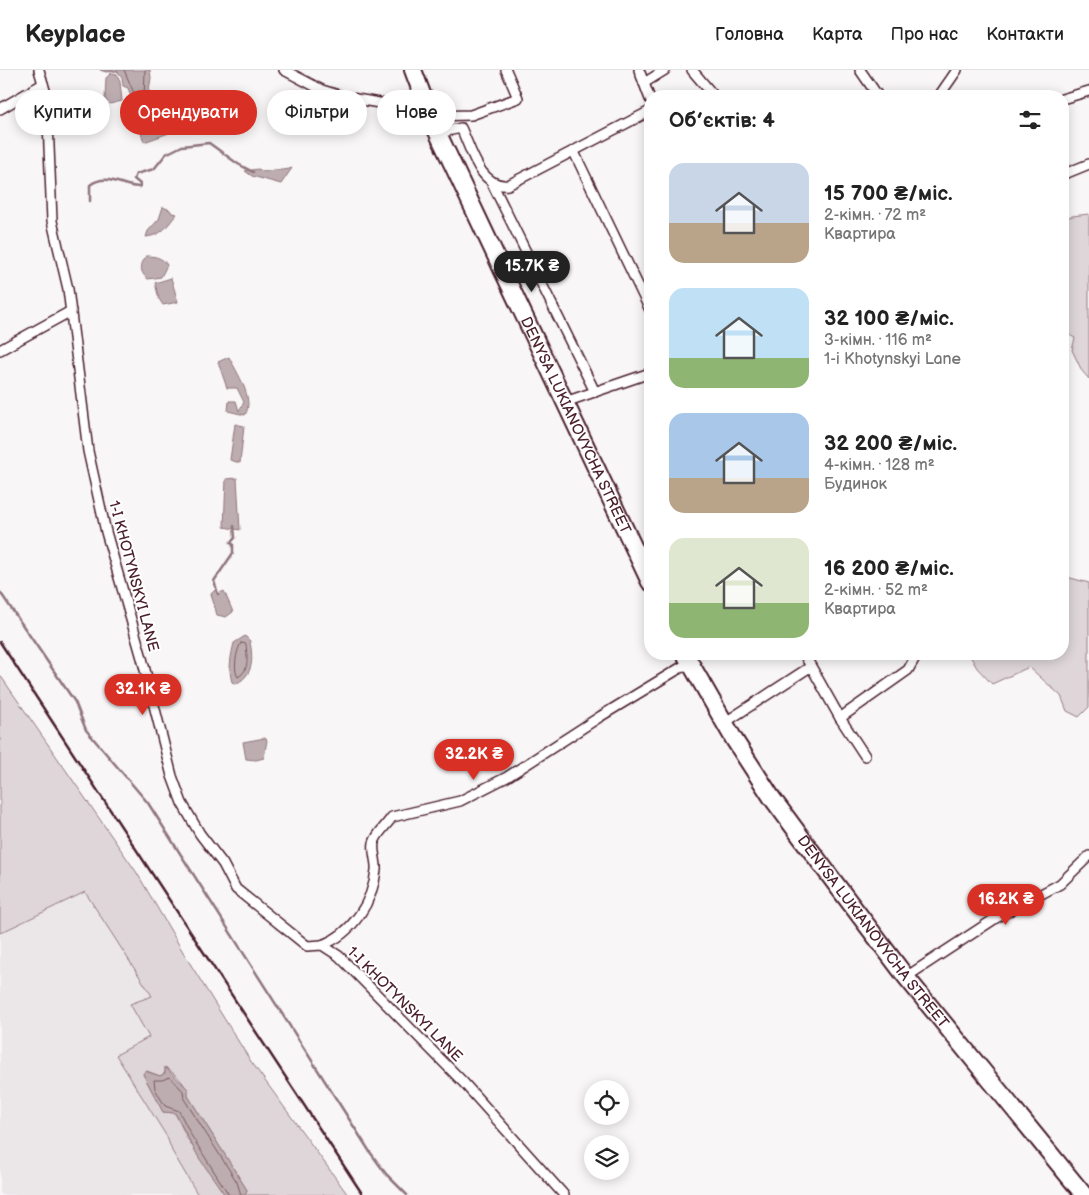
<!DOCTYPE html>
<html lang="uk">
<meta charset="utf-8">
<style>
body{margin:0;font-family:"Balsamiq Sans",sans-serif;background:#f2f2f2;color:#222;height:100vh;display:flex;flex-direction:column;font-size:19px;white-space:nowrap}
*{box-sizing:border-box;margin:0}
p{font-size:16px;color:#767676}
.icon{flex:none;width:28px;height:28px;fill:none;stroke:currentColor;stroke-width:2;stroke-linecap:round;stroke-linejoin:round}
.map{position:relative;flex:1;overflow:hidden}
.side{position:absolute;left:644px;top:20px;width:425px;height:570px;display:flex;flex-direction:column;background:#fff;border-radius:20px;box-shadow:0 2px 12px #0003}
.side>*{flex:none}
.hud{position:absolute;left:15px;top:20px;width:475px;height:45px;display:flex;gap:10px}
.buttons{position:absolute;left:584px;top:1010px;display:grid;gap:10px}
.buttons a{display:grid;place-items:center;width:45px;height:45px;border-radius:50%;background:#fff;box-shadow:0 2px 12px #0003;font-size:25px}
.price{position:absolute;translate:-50% -42px;padding:0 11px;border-radius:18px;background:#d93025;color:#fff;font-size:16px;line-height:32px;filter:drop-shadow(0 1px 2px #0008)}
.price::after{content:'';position:absolute;left:50%;top:30px;width:15px;height:11px;margin-left:-8px;background:inherit;clip-path:polygon(0 0,100% 0,50% 100%)}
.price.on{background:#222;color:#fff}
ul{padding:0;list-style:none}
li{display:flex;align-items:center;gap:15px;height:125px;padding:0 25px}
li span{display:grid;place-items:center;flex:none;width:140px;height:100px;border-radius:15px;color:#555}
li>.icon{margin-inline-start:auto}
span .icon{width:60px;height:60px;fill:#fffc;stroke-width:1}
li b{font-size:21px}
h2{display:flex;justify-content:space-between;align-items:center;height:60px;padding:0 25px;font-size:21px}
.chip{padding:0 18px;border-radius:22px;background:#fff;box-shadow:0 2px 12px #0003;font-size:18px;line-height:45px}
.chip.on{background:#d93025;color:#fff}
header{display:flex;align-items:center;gap:30px;box-sizing:border-box;height:70px;padding:0 25px;background:#fff;border-bottom:1px solid #e0e0e0}
header strong{font-size:24px}
nav{display:flex;gap:28px;margin-inline-start:auto;font-size:18px}
.map>svg:first-child{display:block}
.built{fill:#ebe6e8}
.green{fill:#ded6d9;stroke:#947a82}
.water{fill:#bdadb0;stroke:#8f747b}
.lines{fill:none;stroke-linecap:round;stroke-linejoin:round}
.shore{stroke:#785860;stroke-width:1}
.stream{stroke:#8f747b;stroke-width:2.5}
.street-casing{stroke:#4a1f2b;stroke-width:12}
.highway-casing{stroke:#4a1f2b;stroke-width:20}
.street{stroke:#fff;stroke-width:9}
.highway{stroke:#fff;stroke-width:16}
.rail{stroke:#4a1f2b;stroke-width:2.5}
.labels{text-anchor:middle;stroke-width:4;stroke-linejoin:round;paint-order:stroke}
.street-label{font-size:15px;fill:#4a1f2b;stroke:#fff}
</style>
<header>
<strong>Keyplace</strong>
<nav><a>Головна</a><a>Карта</a><a>Про нас</a><a>Контакти</a></nav>
</header>
<div class="map">
<svg width="1089" height="1125" viewBox="0 0 1089 1125">
<rect width="100%" height="100%" fill="#f8f6f7"/>
<filter id="ink" filterUnits="userSpaceOnUse"><feTurbulence type="fractalNoise" baseFrequency=".02" numOctaves="2"/><feDisplacementMap in="SourceGraphic" scale="10" xChannelSelector="R" yChannelSelector="G"/><feConvolveMatrix kernelMatrix="1 2 1 2 8 2 1 2 1" color-interpolation-filters="sRGB"/></filter>
<g filter="url(#ink)">
<path class="built" d="M85,822l68,104 -3,41 -34,18 51,82 5,14 26,44h-196l-2,-3v-259z"/>
<g class="green">
<path d="M1089,144v165l-7,-8 -10,-21 3,-12 -13,-7 1,-112 9,-3z"/>
<path d="M1063,506l26,7v124l-10,10 -12,-6 -6,-15 -32,-29 -37,17 -15,-16 -8,-14h93z"/>
<path d="M0,605l137,198 49,84 64,103 98,135h-103l2,-5 -59,-94c-1,-13 -13,-22 -23,-29v6l-5,3 -13,-5 -4,3 20,38 12,1 12,25 38,57h-27l-26,-44 -5,-14 -51,-82 33,-18 -19,-33 22,-8 -67,-104 -85,41z"/>
</g>
<g class="water">
<path d="M100,0h50l1,8 -5,31 -12,-5 -6,-16 -5,-2 -1,-9 -5,-6 -11,1z"/>
<path d="M111,3l6,1 3,8 2,19 -12,3 -5,-5 1,-21z"/>
<path d="M157,46l12,17 -25,9 -8,-25z"/>
<path d="M292,98l-11,16 -29,-8 -7,-5 13,-2 7,3c10,-4 17,0 27,-4z"/>
<path d="M163,137l7,3 2,3 5,1c-10,11 -13,21 -31,23l2,-6 11,-12z"/>
<path d="M146,186c8,0 16,1 21,9l-6,12 -13,2c-9,-7 -8,-14 -2,-23z"/>
<path d="M171,208l7,24 -15,3 -4,-6 -4,-16z"/>
<path d="M229,287c8,16 26,42 16,58l-17,-4 1,-10h7l3,10 5,-9 -7,-14h-10l-9,-26z"/>
<path d="M235,354l9,2 -4,37 -10,-3z"/>
<path d="M237,408l3,52 -16,-3 2,-48z"/>
<path d="M215,520l3,4 6,-3 9,21 -7,5 -9,-2 -6,-21z"/>
<path d="M245,566l5,5c3,19 4,33 -14,43l-4,-2c-4,-12 -1,-27 2,-39z"/>
<path d="M265,668l2,2 -3,18 -8,2 -10,-1 -3,-17z"/>
<path d="M165,997l23,22v7l59,94 -2,5h-20l-26,-37 -24,-45 -12,-1 -20,-38 2,-3 15,5 5,-3z"/>
</g>
<g class="lines">
<g class="shore">
<path d="M124,0l13,30 5,3 2,-3 1,-30"/>
<path d="M241,573l5,1c1,13 4,26 -8,33 -5,-7 -2,-26 3,-34z"/>
<path d="M229,1125l-38,-60 -12,-24 -14,-5 -10,-17 -1,-9h8l8,-3 13,14 1,8 53,83 4,13"/>
</g>
<g class="stream">
<path d="M90,131v-16c17,-13 32,2 50,2v-3l-6,-5 2,-5 18,-5 12,-15 16,-8 27,-3 29,21 15,8"/>
<path d="M0,522l75,110 11,28 62,73 222,349 16,22 21,21"/>
<path d="M218,524l-4,-13 19,-28v-9l-3,-1 5,-5 -1,-12"/>
</g>
<defs>
<g id="street">
<path d="M39,0l8,27 5,124 16,68 20,162 18,81 36,126 30,118 10,27 18,31 23,30 13,25 71,57 15,-1 17,11 124,126 101,113"/>
<path d="M284,0l38,20 23,7 74,13 11,6 41,-1 47,-17 -12,-28"/>
<path d="M639,0l11,29"/>
<path d="M692,0l22,26"/>
<path d="M860,0l18,26"/>
<path d="M644,13l21,-13"/>
<path d="M939,26l18,-26"/>
<path d="M1062,29l27,-8"/>
<path d="M0,39l43,-25"/>
<path d="M438,63l23,-5c10,21 19,60 47,57l142,-74"/>
<path d="M574,82l76,158"/>
<path d="M1062,105l27,-11"/>
<path d="M492,113l103,209"/>
<path d="M0,280l71,-39"/>
<path d="M565,332l85,-29"/>
<path d="M804,584l36,64 25,38"/>
<path d="M840,648l68,-48 9,-16"/>
<path d="M724,653l86,-56"/>
<path d="M322,875c30,-11 51,-43 54,-75 1,-8 -4,-19 -2,-27 2,-9 13,-18 18,-26l68,-16 47,-24 94,-61 89,-54"/>
<path d="M906,907l90,-59 64,-34 29,-28"/>
</g>
<g id="highway">
<path id="s1" d="M413,0l20,53 217,459"/>
<path id="s2" d="M685,584l50,87 37,57 63,85 71,94 178,218"/>
</g>
</defs>
<use href="#street" class="street-casing"/>
<use href="#highway" class="highway-casing"/>
<use href="#street" class="street"/>
<use href="#highway" class="highway"/>
<path class="rail" d="M0,572l363,553"/>
</g>
</g>
<g class="labels">
<g class="street-label">
<text dy="5" stroke="none"><textPath href="#s1" startOffset="391">DENYSA LUKIANOVYCHA STREET</textPath></text>
<text transform="translate(134 506) rotate(75)" y="5">1-I KHOTYNSKYI LANE</text>
<text dy="5" stroke="none"><textPath href="#s2" startOffset="336">DENYSA LUKIANOVYCHA STREET</textPath></text>
<text transform="translate(405 934) rotate(45)" y="5">1-I KHOTYNSKYI LANE</text>
</g>
</g>
</svg>
<div class="buttons">
<a><svg class="icon" aria-label="locate" viewBox="0 0 24 24"><circle cx="12" cy="12" r="6"/><path d="M12 2v4M12 18v4M2 12h4M18 12h4"/></svg></a>
<a><svg class="icon" aria-label="layers" viewBox="0 0 24 24"><path d="M12 4l9 5-9 5-9-5zM3 14l9 5 9-5"/></svg></a>
</div>
<b class="price on" style="left:532px;top:223px">15.7K ₴</b>
<b class="price" style="left:143px;top:646px">32.1K ₴</b>
<b class="price" style="left:474px;top:711px">32.2K ₴</b>
<b class="price" style="left:1006px;top:856px">16.2K ₴</b>
<div class="hud">
<a class="chip">Купити</a>
<a class="chip on">Орендувати</a>
<a class="chip">Фільтри</a>
<a class="chip">Нове</a>
</div>
<section class="side">
<h2>Об’єктів: 4<svg class="icon" aria-label="filters" viewBox="0 0 24 24"><path d="M4 7h16M4 17h16"/><circle cx="9" cy="7" r="2"/><circle cx="15" cy="17" r="2"/></svg></h2>
<ul>
<li><span style="background:linear-gradient(#c9d6e8 60%,#b9a48a 0)"><svg class="icon" aria-label="home" viewBox="0 0 24 24"><path d="M3 11l9-7 9 7M6 9v11h12V9"/></svg></span><div><b>15 700 ₴/міс.</b><p>2-кімн. · 72 m²</p><p>Квартира</p></div></li>
<li><span style="background:linear-gradient(#bfe0f5 70%,#8fb573 0)"><svg class="icon" aria-label="home" viewBox="0 0 24 24"><path d="M3 11l9-7 9 7M6 9v11h12V9"/></svg></span><div><b>32 100 ₴/міс.</b><p>3-кімн. · 116 m²</p><p>1-i Khotynskyi Lane</p></div></li>
<li><span style="background:linear-gradient(#a9c7e8 65%,#b9a48a 0)"><svg class="icon" aria-label="home" viewBox="0 0 24 24"><path d="M3 11l9-7 9 7M6 9v11h12V9"/></svg></span><div><b>32 200 ₴/міс.</b><p>4-кімн. · 128 m²</p><p>Будинок</p></div></li>
<li><span style="background:linear-gradient(#dfe7d0 65%,#8fb573 0)"><svg class="icon" aria-label="home" viewBox="0 0 24 24"><path d="M3 11l9-7 9 7M6 9v11h12V9"/></svg></span><div><b>16 200 ₴/міс.</b><p>2-кімн. · 52 m²</p><p>Квартира</p></div></li>
</ul>
</section>
</div>
